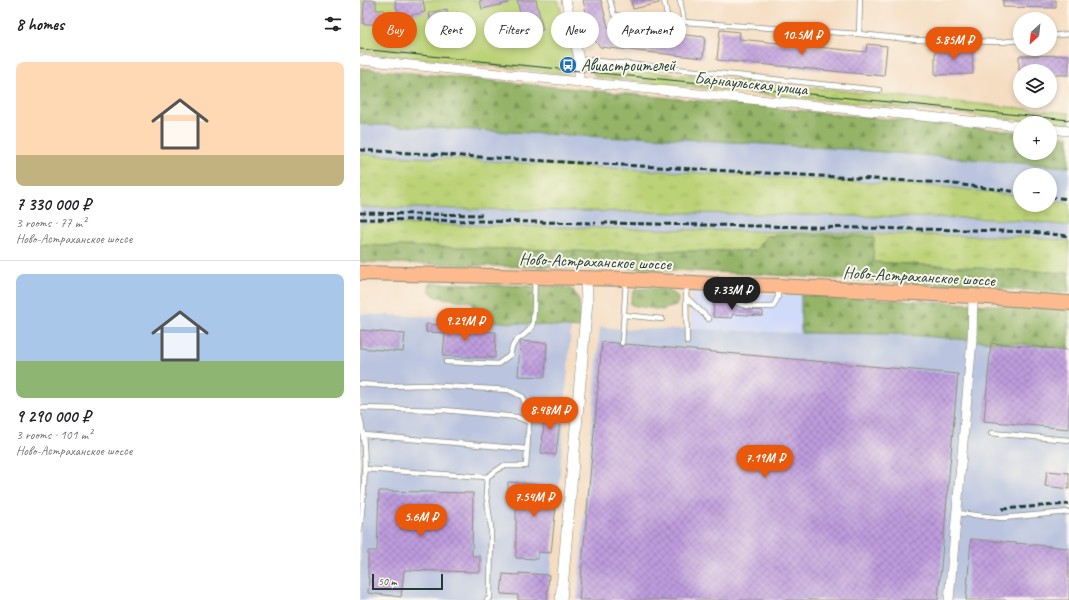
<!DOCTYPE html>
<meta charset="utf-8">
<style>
body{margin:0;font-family:Caveat,sans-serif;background:#f2f2f2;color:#202124;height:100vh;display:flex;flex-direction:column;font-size:15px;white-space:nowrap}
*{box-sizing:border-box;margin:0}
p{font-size:13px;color:#757577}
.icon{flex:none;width:22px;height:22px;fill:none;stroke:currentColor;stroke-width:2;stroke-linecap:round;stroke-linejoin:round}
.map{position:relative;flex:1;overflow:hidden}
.sheet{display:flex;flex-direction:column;background:#fff;width:360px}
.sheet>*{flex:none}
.banner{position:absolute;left:12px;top:12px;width:380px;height:36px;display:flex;gap:8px}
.needle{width:26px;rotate:207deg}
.tools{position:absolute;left:653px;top:12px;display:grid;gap:8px}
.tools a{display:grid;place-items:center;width:44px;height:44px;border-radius:50%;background:#fff;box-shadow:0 2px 6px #0003;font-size:20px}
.scale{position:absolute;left:12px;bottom:10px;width:71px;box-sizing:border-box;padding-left:4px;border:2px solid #1f3d34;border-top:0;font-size:11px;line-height:14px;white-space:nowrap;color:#1f3d34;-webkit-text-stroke:3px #fbf7ec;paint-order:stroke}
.price{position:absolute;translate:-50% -34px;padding:0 9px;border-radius:14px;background:#ea580c;color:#fff;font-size:13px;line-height:26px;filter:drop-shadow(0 1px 2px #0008)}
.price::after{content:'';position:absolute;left:50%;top:24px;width:12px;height:9px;margin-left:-6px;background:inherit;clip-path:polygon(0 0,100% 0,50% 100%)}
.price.on{background:#222;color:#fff}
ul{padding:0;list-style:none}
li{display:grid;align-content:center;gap:8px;height:212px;padding:0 16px}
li+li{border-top:1px solid #e0e0e0}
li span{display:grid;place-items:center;height:124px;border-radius:8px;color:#555}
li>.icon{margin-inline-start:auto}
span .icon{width:72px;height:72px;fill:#fffc;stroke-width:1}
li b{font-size:17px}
h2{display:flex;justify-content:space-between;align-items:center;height:48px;padding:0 16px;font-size:17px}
.pill{padding:0 14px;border-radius:18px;background:#fff;box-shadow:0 2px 6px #0003;font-size:14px;line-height:36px}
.pill.on{background:#ea580c;color:#fff}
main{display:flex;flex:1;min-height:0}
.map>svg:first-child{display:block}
.built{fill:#d0daf9}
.industrial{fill:#bac4de}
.grass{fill:url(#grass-tufts);stroke:#6e8855}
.forest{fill:url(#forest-firs);stroke:#5a784e}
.park{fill:#bcd276;stroke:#6e8855}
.building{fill:url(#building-cross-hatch)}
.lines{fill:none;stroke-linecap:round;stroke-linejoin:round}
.service-casing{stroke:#8a8d7b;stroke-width:6}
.minor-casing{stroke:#8a8d7b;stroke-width:10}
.tertiary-casing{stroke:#8a8d7b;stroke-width:12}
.primary-casing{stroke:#8a8d7b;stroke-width:16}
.service{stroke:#fff;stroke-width:4.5}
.minor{stroke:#fff;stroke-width:9}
.tertiary{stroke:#fff;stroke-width:11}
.primary{stroke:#fcba8e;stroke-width:14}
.tram{stroke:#1f3d34;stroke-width:1}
.rail{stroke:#1f3d34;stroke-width:3;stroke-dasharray:6 3;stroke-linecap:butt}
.labels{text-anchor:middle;stroke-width:4;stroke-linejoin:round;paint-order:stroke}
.poi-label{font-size:17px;fill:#1f3d34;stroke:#fbf7ec;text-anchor:start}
.street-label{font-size:17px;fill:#1f3d34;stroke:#fbf7ec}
</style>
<main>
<section class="sheet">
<h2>8 homes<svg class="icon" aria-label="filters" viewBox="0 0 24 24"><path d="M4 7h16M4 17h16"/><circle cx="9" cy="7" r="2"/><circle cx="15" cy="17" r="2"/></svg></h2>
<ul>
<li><span style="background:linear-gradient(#ffd9b3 75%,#c2b280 0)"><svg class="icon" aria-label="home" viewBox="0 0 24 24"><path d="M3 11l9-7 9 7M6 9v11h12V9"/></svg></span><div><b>7 330 000 ₽</b><p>3 rooms · 77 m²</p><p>Ново-Астраханское шоссе</p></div></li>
<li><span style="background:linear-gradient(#a9c7e8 70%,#8fb573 0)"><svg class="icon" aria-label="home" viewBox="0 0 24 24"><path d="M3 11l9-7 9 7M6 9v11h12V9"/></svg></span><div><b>9 290 000 ₽</b><p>3 rooms · 101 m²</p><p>Ново-Астраханское шоссе</p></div></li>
</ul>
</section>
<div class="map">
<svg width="709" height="600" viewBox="0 0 709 600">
<defs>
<pattern id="grass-tufts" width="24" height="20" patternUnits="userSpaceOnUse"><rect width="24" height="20" fill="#bcd276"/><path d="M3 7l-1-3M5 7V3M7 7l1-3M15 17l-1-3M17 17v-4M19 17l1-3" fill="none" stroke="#a1b567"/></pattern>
<pattern id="forest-firs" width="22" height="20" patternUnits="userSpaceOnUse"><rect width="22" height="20" fill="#95b467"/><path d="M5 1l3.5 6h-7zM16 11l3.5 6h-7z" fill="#799456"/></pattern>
<pattern id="building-cross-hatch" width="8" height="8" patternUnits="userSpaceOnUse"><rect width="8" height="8" fill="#be9cdd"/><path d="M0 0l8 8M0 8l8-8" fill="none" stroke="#9a80b4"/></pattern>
</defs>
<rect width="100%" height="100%" fill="#fbf7ec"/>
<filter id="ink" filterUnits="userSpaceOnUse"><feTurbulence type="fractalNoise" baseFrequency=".025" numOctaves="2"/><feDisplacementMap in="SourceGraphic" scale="8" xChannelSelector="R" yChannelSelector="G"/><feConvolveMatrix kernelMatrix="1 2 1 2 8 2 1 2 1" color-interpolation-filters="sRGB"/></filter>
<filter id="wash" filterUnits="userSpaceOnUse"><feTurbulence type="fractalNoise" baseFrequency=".012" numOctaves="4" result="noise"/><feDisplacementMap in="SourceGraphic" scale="16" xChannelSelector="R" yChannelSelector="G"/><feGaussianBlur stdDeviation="0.9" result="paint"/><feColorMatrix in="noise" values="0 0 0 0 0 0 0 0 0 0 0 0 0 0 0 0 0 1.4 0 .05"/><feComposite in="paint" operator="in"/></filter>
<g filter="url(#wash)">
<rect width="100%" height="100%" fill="#f5ddc2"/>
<path class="built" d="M331,292l110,3v38l-109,-4z"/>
<g class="industrial">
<path d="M0,124l263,14 13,-2 209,13 224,18v36l-19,-3v-25h-30v21l-74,-9 -586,-33z"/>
<path d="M0,207l608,11 63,3 38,5v15l-38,-4 -65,-2 -606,-12z"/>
<path d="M0,314l77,3 134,11 -12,158 -11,114h-188z"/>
<path d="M240,327l22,2h70l109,4 95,1 173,14v252h-492z"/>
</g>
<g class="grass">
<path d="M229,66l480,47v12l-473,-48z"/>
<path d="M0,154l586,33 74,9v9h30v-5l19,3v23l-38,-5 -63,-3 -608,-11z"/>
<path d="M0,223l671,14 38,4v32l-196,-11 1,-25 -78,-3 -29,2 -12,15h-171l-224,-6z"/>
</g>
<g class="forest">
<path d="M0,68l660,64v21h30v-18l19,2v30l-224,-18 -209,-13 -13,2 -263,-14z"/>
<path d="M436,234l78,3 -1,25 196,11v20l-295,-18 -162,-8 -11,2 -241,-7v-17l224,6h171l11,-15z"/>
<path d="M70,283l134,4 9,3 6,10 1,28 -105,-8 -3,-18 -36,-5 -6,-5 -1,-5z"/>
<path d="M276,289c11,0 51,-3 40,17l-14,4 -26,-4 -6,-2 3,-11z"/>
<path d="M441,295l268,14v39l-173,-14 -95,-1z"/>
</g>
<path class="park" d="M0,0h198l16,59 -2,12 -5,3 -207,-22z"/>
<g id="blocks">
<g class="building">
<path d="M4,0h12v10h9l-1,14h-21z"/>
<path d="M35,0h28l2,12 -26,6z"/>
<path d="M120,0h28v3l-26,6z"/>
<path d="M157,0h19l7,30 -8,2v2l-10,2z"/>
<path d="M223,0h18l7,27 97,10 -2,21 -103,-11 -7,-9 2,-10 -5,1z"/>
<path d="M271,0h28v3l-26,6z"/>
<path d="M643,0h53v8l-53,-1z"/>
<path d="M87,9l2,9 -18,5 -2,-10z"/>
<path d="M360,30l20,2 -1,7 127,13 1,-8 20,2 -3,30 -167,-16z"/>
<path d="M612,46l1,28 -38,1v-28z"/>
<path d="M709,55v20h-19v-4h-31v-15z"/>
<path d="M354,302l18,1 12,6 19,2v5l-31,-2v4l-19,-1z"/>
<path d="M79,318h8l-1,11 50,3 -1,26 -52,-2 2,-23 -19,-1v-8l13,1z"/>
<path d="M0,330l45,4 -2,18 -43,-4z"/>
<path d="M161,341l26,2 -2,34 -27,-1 2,-33z"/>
<path d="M242,342l16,1 3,4 5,-3 332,30 -20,226h-359z"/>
<path d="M631,343l78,7v79l-85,-8z"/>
<path d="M186,405l11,1 -2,13 5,1 -4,35 -15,-2z"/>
<path d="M687,471l22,2v16l-24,-3z"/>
<path d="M148,482l50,4 -7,67 -13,-1v7l-22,-1v-56l-8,-1z"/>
<path d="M19,491l94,2 -1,63h8v16l-76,-2 -3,27 -33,-4 1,-15h-1v-27h9z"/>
<path d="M611,539l98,9v52h-103z"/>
<path d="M159,573l30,2 -2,25h-29v-5l-17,-1 2,-20 16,1z"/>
</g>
</g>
</g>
<g filter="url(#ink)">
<use href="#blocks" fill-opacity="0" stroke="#8a8d7b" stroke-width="1"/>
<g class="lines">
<defs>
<g id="service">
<path d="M250,0l4,15 54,6"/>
<path d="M304,0l4,21 16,1 -4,-22"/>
<path d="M500,0l-1,34 58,6 85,2 18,-2"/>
<path d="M324,22l175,12"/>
<path d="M690,36l19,-2"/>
<path d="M219,59l300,31"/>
<path d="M327,285l-1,12 23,22"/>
<path d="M368,287c3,23 27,20 45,20l5,-10v-9"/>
<path d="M326,297l1,45"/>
<path d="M264,315l38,4"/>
<path d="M262,343l4,-62"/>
<path d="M86,362l52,2 12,-9c4,-21 13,-14 22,-29 3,-7 2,-39 3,-48"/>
<path d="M0,384l29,2 35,-1 85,5 14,7 6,25 -3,44h-23l-16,11 -1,16 5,34 -1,71 -3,2"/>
<path d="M0,408l84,2 73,7 12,5"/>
<path d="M0,417c8,37 4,77 0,113"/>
<path d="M631,433l78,7"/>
<path d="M4,435l163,14"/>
<path d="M4,469l123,8"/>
<path d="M597,513l45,5 67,-6"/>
</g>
<g id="minor">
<path d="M206,0l13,59v22"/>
<path d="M0,60l660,66"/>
<path d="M690,129l19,2"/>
<path d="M589,600l23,-260 1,-44"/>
</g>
<path id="tertiary" d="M201,600l26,-299 -1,-23"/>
<path id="primary" d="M0,273l266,6 101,6 51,1 195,10 96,7"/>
</defs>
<use href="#service" class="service-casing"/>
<use href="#minor" class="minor-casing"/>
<use href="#tertiary" class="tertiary-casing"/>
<use href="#primary" class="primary-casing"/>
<use href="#service" class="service"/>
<use href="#minor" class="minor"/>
<use href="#tertiary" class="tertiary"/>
<use href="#primary" class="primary"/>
<path class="tram" d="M0,49l709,71"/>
<g class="rail">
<path d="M0,150l238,14"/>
<path d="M243,164l343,19 74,9"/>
<path d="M690,197l19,2"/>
<path d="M0,213l122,2"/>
<path d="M0,219l236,4"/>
<path d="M242,223l365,7 64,2 38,4"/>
<path d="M642,509l67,-5"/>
</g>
</g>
</g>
<defs>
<symbol id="bus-disc" viewBox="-11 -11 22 22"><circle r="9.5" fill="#1f6fb2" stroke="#fbf7ec"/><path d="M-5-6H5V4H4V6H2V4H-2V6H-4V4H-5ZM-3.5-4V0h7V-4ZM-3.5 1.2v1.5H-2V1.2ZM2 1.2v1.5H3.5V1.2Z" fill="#fff"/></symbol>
</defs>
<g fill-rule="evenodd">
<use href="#bus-disc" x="198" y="55" width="20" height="20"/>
</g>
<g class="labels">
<g class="poi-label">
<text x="221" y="71">Авиастроителей</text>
</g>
<g class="street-label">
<text transform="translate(391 83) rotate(6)" y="6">Барнаульская улица</text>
<text transform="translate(235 261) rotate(2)" y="6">Ново-Астраханское шоссе</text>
<text transform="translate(559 276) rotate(3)" y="6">Ново-Астраханское шоссе</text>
</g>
</g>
</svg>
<div class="tools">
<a><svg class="needle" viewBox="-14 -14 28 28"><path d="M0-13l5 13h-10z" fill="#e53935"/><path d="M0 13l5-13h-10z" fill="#757577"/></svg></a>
<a><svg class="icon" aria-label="layers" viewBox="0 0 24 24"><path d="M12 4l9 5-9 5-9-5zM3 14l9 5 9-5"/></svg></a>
<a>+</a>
<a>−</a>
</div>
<div class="scale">50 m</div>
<b class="price" style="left:442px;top:56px">10.5M ₽</b>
<b class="price" style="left:594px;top:61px">5.85M ₽</b>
<b class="price on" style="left:372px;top:311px">7.33M ₽</b>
<b class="price" style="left:105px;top:342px">9.29M ₽</b>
<b class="price" style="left:190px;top:431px">8.48M ₽</b>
<b class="price" style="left:405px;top:479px">7.19M ₽</b>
<b class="price" style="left:174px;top:518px">7.54M ₽</b>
<b class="price" style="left:61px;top:538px">5.6M ₽</b>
<div class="banner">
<a class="pill on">Buy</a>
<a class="pill">Rent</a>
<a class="pill">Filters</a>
<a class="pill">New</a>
<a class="pill">Apartment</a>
</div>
</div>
</main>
